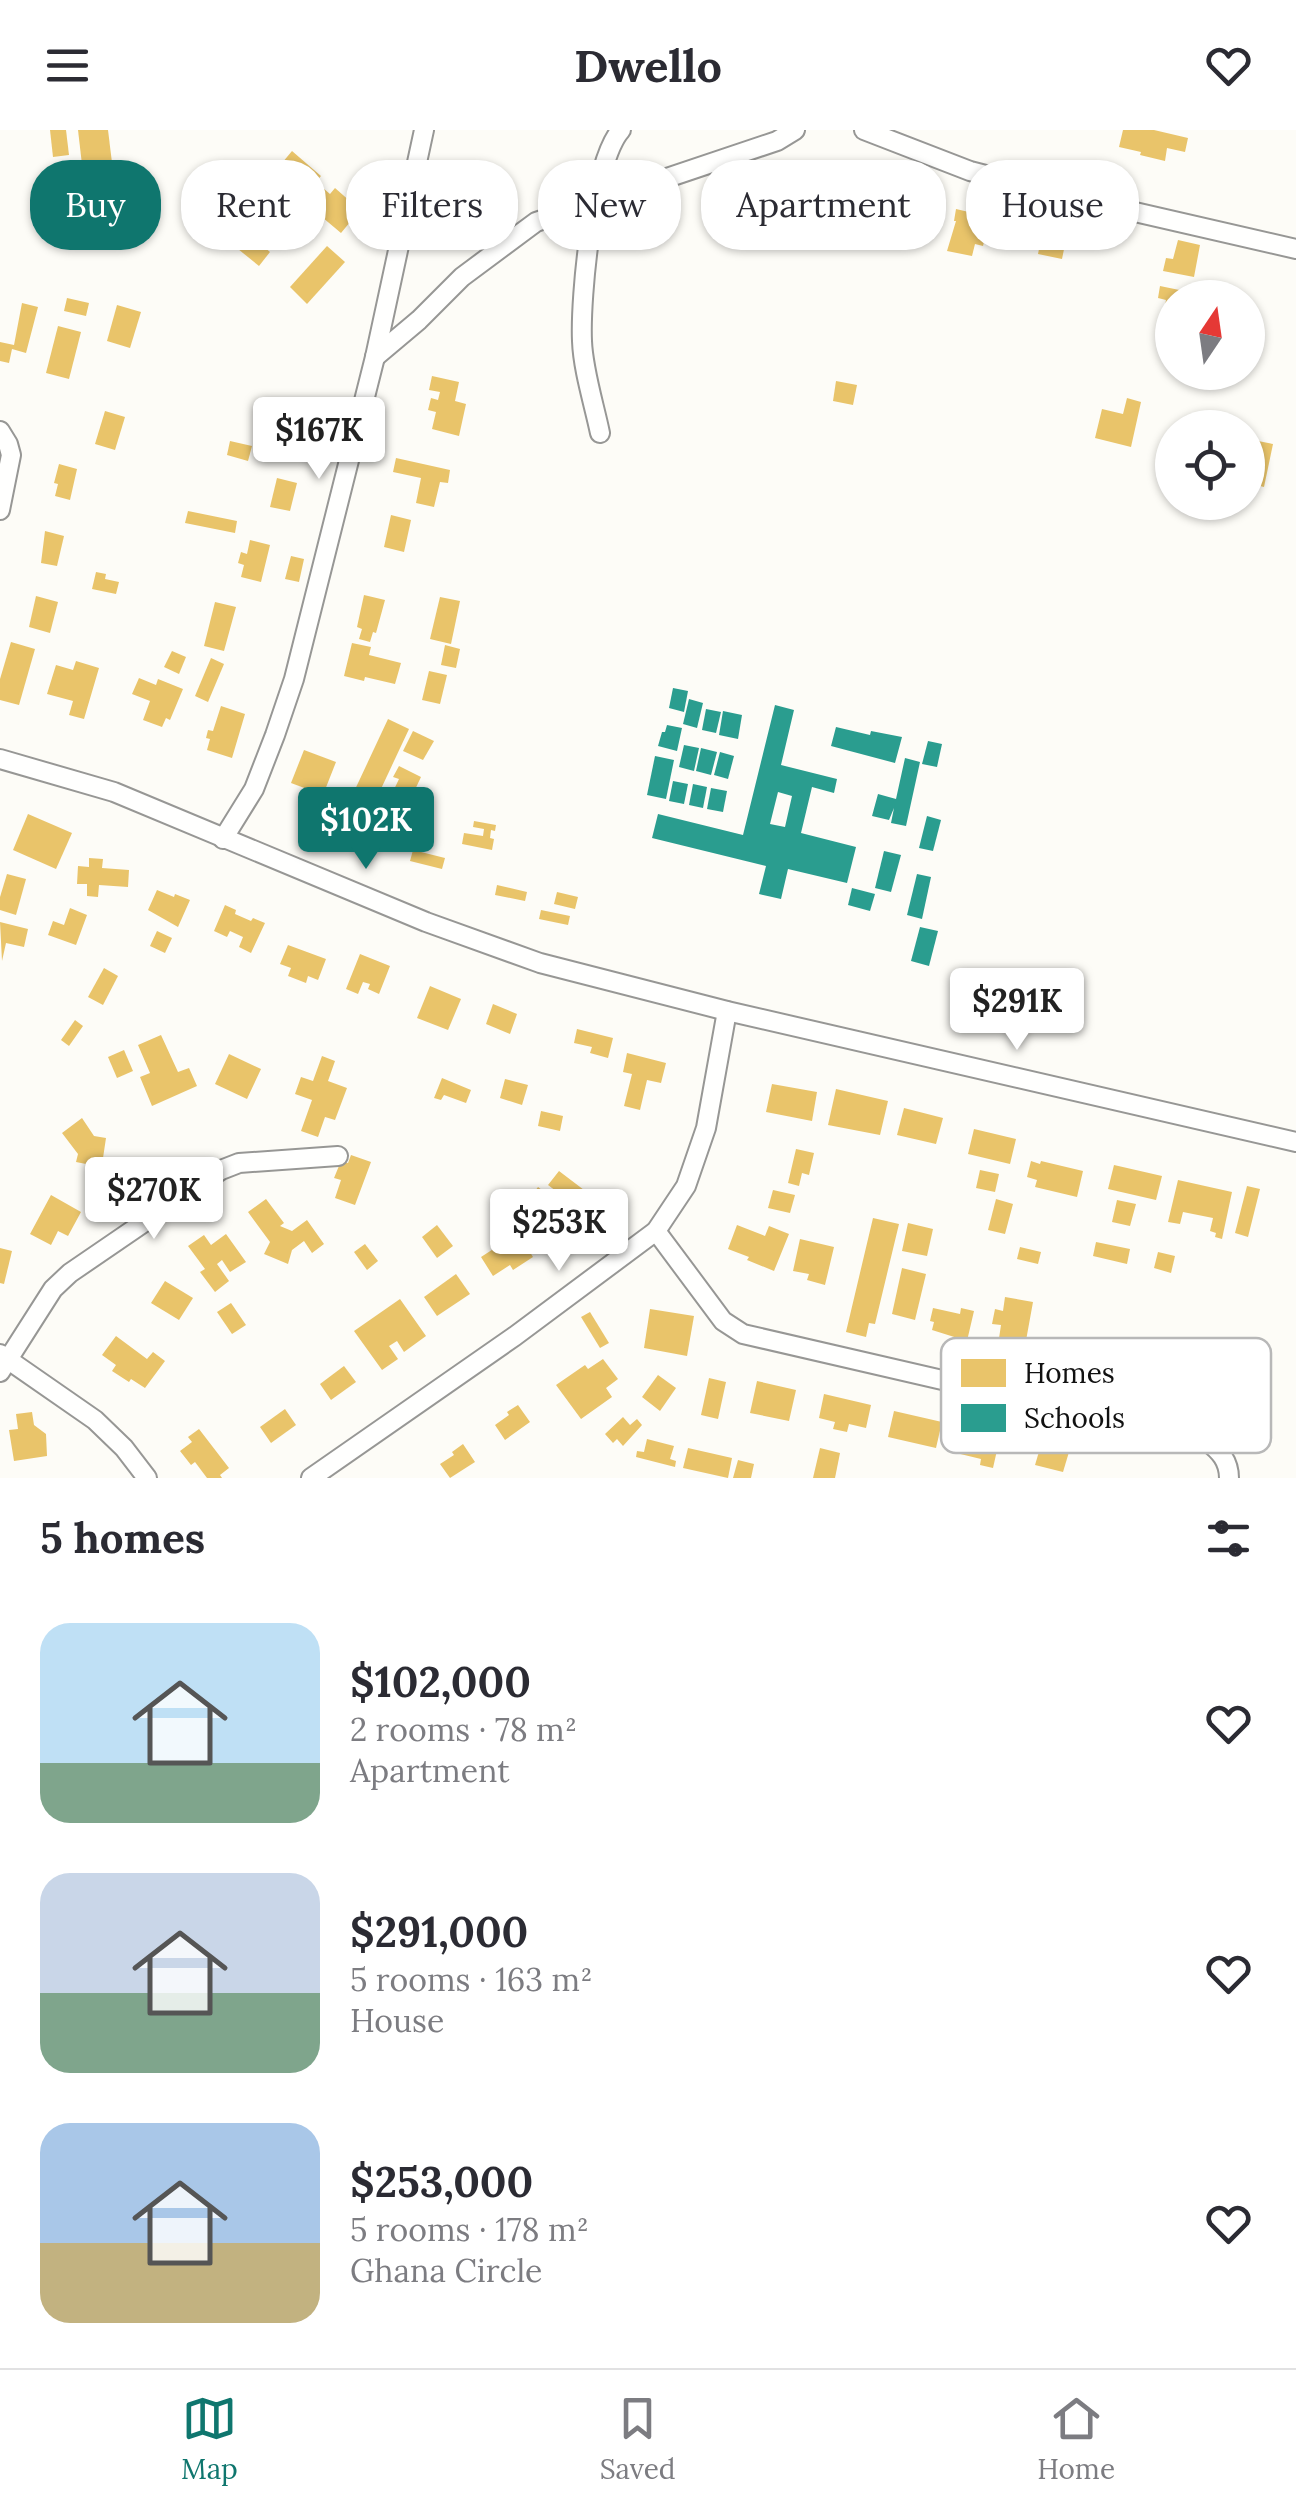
<!DOCTYPE html>
<meta charset="utf-8">
<style>
body{margin:0;font-family:Lora,serif;background:#f2f2f3;color:#2b2b33;height:100vh;display:flex;flex-direction:column;font-size:38px;white-space:nowrap}
*{box-sizing:border-box;margin:0}
p{font-size:32px;color:#7c7c81}
.icon{flex:none;width:55px;height:55px;fill:none;stroke:currentColor;stroke-width:2;stroke-linecap:round;stroke-linejoin:round}
.map{position:relative;height:1348px;overflow:hidden}
.panel{display:flex;flex-direction:column;background:#fff;flex:1}
.panel>*{flex:none}
.banner{position:absolute;left:30px;top:30px;width:1238px;height:90px;display:flex;gap:20px}
.needle{width:65px;rotate:13deg}
.buttons{position:absolute;left:1155px;top:150px;display:grid;gap:20px}
.buttons a{display:grid;place-items:center;width:110px;height:110px;border-radius:50%;background:#fff;box-shadow:0 2px 8px #0004;font-size:50px}
.price{position:absolute;translate:-50% -85px;padding:0 22px;border-radius:10px;background:#fff;color:#222;font-size:32px;line-height:65px;filter:drop-shadow(0 2px 5px #0008)}
.price::after{content:'';position:absolute;left:50%;top:60px;width:30px;height:22px;margin-left:-15px;background:inherit;clip-path:polygon(0 0,100% 0,50% 100%)}
.price.on{background:#0f766e;color:#fff}
ul{padding:0;list-style:none}
li{display:flex;align-items:center;gap:30px;height:250px;padding:0 40px}
li span{display:grid;place-items:center;flex:none;width:280px;height:200px;border-radius:30px;color:#555}
li>.icon{margin-inline-start:auto}
span .icon{width:120px;height:120px;fill:#fffc;stroke-width:1}
li b{font-size:42px}
h2{display:flex;justify-content:space-between;align-items:center;height:120px;padding:0 40px;font-size:42px}
.tag{padding:0 35px;border-radius:40px;background:#fff;box-shadow:0 2px 8px #0004;font-size:35px;line-height:90px}
.tag.on{background:#0f766e;color:#fff}
header{display:flex;justify-content:space-between;align-items:center;height:130px;padding:0 40px;background:#fff;font-size:45px;font-weight:800}
.tab-bar{display:flex;justify-content:space-around;align-items:center;height:140px;border-top:2px solid #e1e1e2;background:#fff;font-size:28px;color:#7c7c81}
.tab-bar a{display:grid;justify-items:center;gap:5px}
.tab-bar .on{color:#0f766e}
.map>svg:first-child{display:block}
.homes{fill:#e9c46a}
.schools{fill:#2a9d8f;fill-rule:evenodd}
.lines{fill:none;stroke-linecap:round;stroke-linejoin:round}
.street-casing{stroke:#979795;stroke-width:22}
.street{stroke:#fffffe;stroke-width:18}
.key{fill:#fff;stroke:#b8b8b8;stroke-width:2.5}
.key-label{font-size:28px;fill:#111}
</style>
<header><svg class="icon" aria-label="menu" viewBox="0 0 24 24"><path d="M4 6h16M4 12h16M4 18h16"/></svg>Dwello<svg class="icon" aria-label="heart" viewBox="0 0 24 24"><path d="M12 20l-8-8c-3-5 5-10 8-4 3-6 11-1 8 4z"/></svg></header>
<div class="map">
<svg width="1296" height="1348" viewBox="0 0 1296 1348">
<rect width="100%" height="100%" fill="#fdfcf7"/>
<g class="homes">
<path d="M50,0h16l3,25 -16,2z"/>
<path d="M78,0h30l6,49 -30,3z"/>
<path d="M1123,0h31l34,8 -3,14 -18,-4 -2,13 -25,-6 1,-3 -22,-5z"/>
<path d="M292,21l29,25 -5,6 14,12 5,-6 25,22 -19,23 -69,-58z"/>
<path d="M859,30l20,5 -16,66 -20,-5z"/>
<path d="M824,69l17,5 -5,21 -18,-5z"/>
<path d="M956,79l34,8 -7,29 -8,-2 -3,12 -25,-5 9,-30h-2z"/>
<path d="M1015,89l53,11 -6,29 -24,-5 1,-5 -29,-6z"/>
<path d="M233,91l37,31 -11,14 -37,-30z"/>
<path d="M1178,110l22,5 -6,32 -31,-6 3,-13 7,1z"/>
<path d="M327,116l18,16 -38,42 -17,-17z"/>
<path d="M1160,156l29,6 -1,6h-16v24l-10,-2 4,-20 -8,-2z"/>
<path d="M67,168l22,5 -3,13 -22,-5z"/>
<path d="M22,173l16,4 -12,46 -14,-4 -3,14 -9,-2v-19l14,3z"/>
<path d="M117,175l24,7 -11,36 -23,-7z"/>
<path d="M58,196l23,6 -12,47 -23,-6z"/>
<path d="M432,246l27,6 -4,19 11,3 -7,32 -27,-7 4,-17 -8,-2 3,-12 7,2 2,-8 -11,-2z"/>
<path d="M836,251l21,4 -4,20 -20,-4z"/>
<path d="M1127,268l14,4 -10,45 -36,-9 7,-29 21,5z"/>
<path d="M105,281l20,6 -10,33 -20,-6z"/>
<path d="M274,293l29,6 -8,32 -18,-4 4,-17 -10,-3z"/>
<path d="M1248,309l25,5 -9,43 -16,-4z"/>
<path d="M230,311l22,5 -4,15 -21,-6z"/>
<path d="M396,328l54,12 -2,13 -8,-1 -6,25 -18,-4 5,-25 -28,-6z"/>
<path d="M59,334l18,5 -7,31 -15,-4 3,-12 -4,-1z"/>
<path d="M277,348l20,5 -7,28 -20,-4z"/>
<path d="M188,381l49,10 -2,12 -50,-10z"/>
<path d="M391,385l20,5 -7,32 -20,-5z"/>
<path d="M45,401l19,5 -7,30 -16,-3z"/>
<path d="M250,410l20,5 -9,37 -20,-5 3,-12 -6,-2 3,-11 6,2z"/>
<path d="M291,426l13,3 -5,23 -14,-3z"/>
<path d="M96,442l10,2 -1,5 14,3 -3,12 -24,-5z"/>
<path d="M364,465l21,5 -9,33 -3,-1 -3,10 -11,-3 3,-10 -5,-2z"/>
<path d="M36,466l22,6 -8,31 -21,-6z"/>
<path d="M440,467l20,4 -9,43 -21,-5z"/>
<path d="M215,472l21,5 -12,44 -20,-5z"/>
<path d="M11,512l24,7 -16,56 -19,-5v-21z"/>
<path d="M352,513l19,4 -2,8 32,8 -6,21 -30,-7 -1,4 -20,-5z"/>
<path d="M445,515l15,4 -4,19 -15,-3z"/>
<path d="M172,521l14,6 -7,17 -15,-7z"/>
<path d="M211,528l13,6 -16,38 -13,-6z"/>
<path d="M76,531l23,7 -15,51 -15,-4 4,-14 -26,-7 9,-29 17,5z"/>
<path d="M429,541l18,4 -7,29 -18,-4z"/>
<path d="M139,548l17,7 2,-6 25,10 -13,31 -4,-2 -4,9 -19,-7 7,-19 -18,-7z"/>
<path d="M221,576l24,8 -13,44 -25,-8 3,-11 -4,-1 2,-8 5,1z"/>
<path d="M388,589l21,10 -51,109 -21,-10z"/>
<path d="M413,601l21,10 -11,19 -20,-9z"/>
<path d="M304,620l32,12 -13,33 -32,-12z"/>
<path d="M399,636l22,11 -21,44 -22,-12 5,-11 5,4 11,-23 -6,-2z"/>
<path d="M28,684l44,19 -16,36 -43,-19z"/>
<path d="M474,691l22,4 -1,6 -4,-1 -1,8 4,1 -2,11 -30,-6 2,-11 19,3 1,-7 -11,-2z"/>
<path d="M413,720l32,8 -3,11 -32,-8z"/>
<path d="M89,728l14,1 -1,9 27,2 -1,17 -29,-2 -1,12 -11,-1v-12h-10l1,-18 11,1z"/>
<path d="M7,744l19,5 -10,36 -16,-5v-13z"/>
<path d="M497,755l30,7 -2,9 -30,-6z"/>
<path d="M157,760l17,7 1,-3 15,6 -12,27 -30,-17z"/>
<path d="M557,762l21,5 -3,12 -21,-5z"/>
<path d="M225,775l11,5 -1,4 16,7 2,-3 12,5 -14,30 -12,-6 4,-10 -13,-6 -3,6 -13,-6z"/>
<path d="M70,778l17,7 -11,30 -28,-10 5,-14 11,4z"/>
<path d="M541,780l29,6 -2,9 -29,-6z"/>
<path d="M0,792l28,7 -4,18 -18,-4 -4,18z"/>
<path d="M157,801l15,7 -7,15 -15,-7z"/>
<path d="M288,815l38,14 -8,21 -10,-4 -2,7 -18,-7 3,-8 -11,-4z"/>
<path d="M360,824l30,12 -11,28 -11,-5 2,-5 -7,-2 -5,12 -12,-5z"/>
<path d="M104,838l14,8 -15,29 -15,-8z"/>
<path d="M430,856l31,13 -13,31 -31,-12z"/>
<path d="M493,874l24,10 -7,20 -24,-10z"/>
<path d="M75,890l8,6 -14,20 -8,-6z"/>
<path d="M577,899l36,9 -5,20 -18,-5 2,-6 -18,-4z"/>
<path d="M161,905l17,37 11,-4 8,18 -45,20 -12,-29 10,-4 -12,-28z"/>
<path d="M124,920l9,21 -16,7 -9,-21z"/>
<path d="M627,923l39,10 -5,20 -14,-3 -7,30 -16,-4 8,-32 -9,-2z"/>
<path d="M229,924l32,15 -14,30 -32,-15z"/>
<path d="M322,926l13,5 -7,20 19,7 -12,32 -10,-3 -7,20 -17,-6 11,-31 -17,-6 6,-17 12,4z"/>
<path d="M442,948l29,12 -5,13 -22,-8 -3,5 -7,-2z"/>
<path d="M505,949l23,6 -6,20 -22,-7z"/>
<path d="M772,954l45,8 -5,29 -46,-9z"/>
<path d="M836,959l52,12 -8,34 -52,-10z"/>
<path d="M904,978l39,10 -7,26 -39,-9z"/>
<path d="M541,981l22,5 -3,15 -22,-5z"/>
<path d="M82,988l12,18 12,2 -6,40 -15,-3 1,-11 -10,-2 2,-8 -16,-21z"/>
<path d="M974,999l42,10 -6,25 -42,-10z"/>
<path d="M796,1019l18,4 -5,22 -7,-2 -3,13 -11,-3z"/>
<path d="M351,1025l20,7 -16,43 -20,-7 6,-18 -7,-2 7,-17 7,2z"/>
<path d="M1031,1031l9,3 1,-3 42,10 -6,26 -42,-10 2,-7 -10,-3z"/>
<path d="M1114,1035l48,11 -6,24 -48,-11z"/>
<path d="M980,1040l19,4 -4,18 -19,-4z"/>
<path d="M559,1041l25,19 -15,20 7,5 -11,16 -8,-6 -5,8 -11,-9 5,-7 -19,-15 11,-15 17,13 5,-6 -12,-9z"/>
<path d="M1178,1050l54,12 -10,47 -7,-2 1,-4 -6,-2 3,-13 -30,-6 -3,12 -12,-2z"/>
<path d="M1247,1056l13,3 -12,48 -13,-4z"/>
<path d="M773,1060l22,5 -5,18 -22,-5z"/>
<path d="M51,1065l30,17 -13,24 -10,-5 -7,14 -21,-11z"/>
<path d="M266,1069l18,24 -4,3 12,5 15,-11 17,24 -12,9 -8,-12 -12,9 -4,14 -24,-10 6,-12 -22,-30z"/>
<path d="M996,1069l17,5 -8,30 -17,-4z"/>
<path d="M1117,1070l19,4 -6,22 -18,-4z"/>
<path d="M873,1088l26,6 -24,100 -6,-1 -3,14 -20,-5z"/>
<path d="M908,1093l25,6 -6,27 -25,-5z"/>
<path d="M437,1095l16,21 -16,12 -15,-21z"/>
<path d="M737,1095l28,11 4,-10 20,8 -15,37 -27,-11 2,-3 -21,-8z"/>
<path d="M518,1103l15,24 -20,13 -3,-5 -17,11 -12,-19z"/>
<path d="M226,1104l20,28 -16,10 -8,-12 -5,4 12,17 -14,11 -15,-20 5,-3 -17,-23 16,-11 7,10z"/>
<path d="M800,1109l34,8 -9,38 -18,-5 2,-6 -16,-3z"/>
<path d="M1096,1112l34,7 -3,15 -34,-8z"/>
<path d="M365,1114l13,17 -11,9 -13,-18z"/>
<path d="M1020,1117l21,5 -3,12 -21,-5z"/>
<path d="M0,1118l12,3 -8,33 -4,-1z"/>
<path d="M1158,1122l17,4 -4,17 -17,-5z"/>
<path d="M902,1138l24,6 -11,46 -23,-6z"/>
<path d="M456,1144l14,20 -33,22 -13,-19z"/>
<path d="M165,1151l28,17 -14,22 -28,-17z"/>
<path d="M1005,1167l28,5 -8,44 -15,-3 -1,4 -11,-2 3,-20 -9,-1 3,-15 8,2z"/>
<path d="M400,1169l26,37 -22,16 -7,-11 -8,5 9,13 -16,11 -28,-39z"/>
<path d="M231,1173l15,22 -14,9 -15,-22z"/>
<path d="M933,1178l27,6 1,-6 13,3 -7,30 -35,-11 2,-8 -4,-1z"/>
<path d="M650,1179l44,7 -7,40 -43,-8z"/>
<path d="M590,1182l19,31 -9,5 -19,-31z"/>
<path d="M116,1206l31,23 6,-7 12,9 -20,27 -14,-9 -2,3 -17,-11 4,-6 -14,-10z"/>
<path d="M603,1229l15,20 -12,9 6,9 -31,22 -25,-34 29,-20 3,4z"/>
<path d="M344,1236l12,16 -25,18 -11,-16z"/>
<path d="M658,1245l18,13 -16,23 -18,-14z"/>
<path d="M709,1248l17,4 -8,37 -17,-4z"/>
<path d="M757,1251l39,9 -7,31 -39,-8z"/>
<path d="M824,1264l47,11 -5,23 -17,-4 -2,8 -14,-3 2,-7 -16,-4z"/>
<path d="M518,1275l12,17 -25,18 -10,-15 14,-10 -2,-3z"/>
<path d="M285,1279l11,16 -25,18 -11,-16z"/>
<path d="M894,1281l48,11 -6,26 -48,-11z"/>
<path d="M32,1282l2,13 12,9 1,22 -33,5 -5,-31 9,-1 -2,-15z"/>
<path d="M623,1287l7,8 7,-6 5,6 -19,21 -6,-7 -4,4 -8,-9z"/>
<path d="M199,1299l30,39 -9,7 2,3h-15l-12,-16 -4,3 -11,-14 12,-9 -4,-5z"/>
<path d="M963,1302l22,5v-4l15,4 -7,31 -13,-3 1,-6 -29,-7 4,-18 7,2z"/>
<path d="M647,1309l27,7 -4,13 6,2 -1,6 -39,-10 1,-6 7,1z"/>
<path d="M463,1314l12,18 -25,16 -10,-14 14,-9 -2,-3z"/>
<path d="M1041,1315l28,7 -6,20 -28,-7z"/>
<path d="M688,1318l44,10 -4,20 -45,-10z"/>
<path d="M820,1318l20,5 -5,25h-22z"/>
<path d="M738,1330l16,4 -3,14h-18z"/>
</g>
<g class="schools">
<path d="M673,558l15,3 -4,21 -15,-4z"/>
<path d="M689,569l14,4 -6,25 -14,-4z"/>
<path d="M775,575l19,5 -13,55 56,14 -3,14 -22,-6 -11,46 55,14 -9,36 -59,-14 -7,30 -22,-5 7,-28 -114,-28 6,-24 85,21zM778,662l14,4 -7,31 -15,-3z"/>
<path d="M706,579l15,3 -5,21 -14,-3z"/>
<path d="M723,581l19,4 -4,24 -19,-4z"/>
<path d="M667,595l15,3 -5,23 -19,-5 4,-14h3z"/>
<path d="M836,597l34,8 1,-4 31,6 -7,26 -64,-17z"/>
<path d="M928,611l14,3 -5,23 -15,-3z"/>
<path d="M684,615l15,3 -5,23 -15,-4z"/>
<path d="M701,618l16,4 -6,23 -15,-4z"/>
<path d="M720,622l14,4 -6,23 -14,-4z"/>
<path d="M655,626l19,4 -8,39 -19,-4z"/>
<path d="M905,628l15,4 -14,64 -15,-3 3,-15 -5,12 -17,-4 6,-22 18,5z"/>
<path d="M673,651l15,3 -4,20 -15,-3z"/>
<path d="M693,654l14,3 -4,21 -14,-3z"/>
<path d="M711,658l16,3 -4,21 -16,-3z"/>
<path d="M927,686l14,4 -8,31 -14,-3z"/>
<path d="M884,721l17,4 -10,37 -16,-4z"/>
<path d="M917,744l14,3 -9,42 -15,-4z"/>
<path d="M852,758l23,6 -5,17 -22,-6z"/>
<path d="M920,797l18,4 -9,35 -18,-5z"/>
</g>
<g class="lines">
<defs>
<g id="street">
<path d="M864,0l106,41 117,30 209,48"/>
<path d="M375,227l44,-37 43,-43 74,-55 241,-81 18,-11"/>
<path d="M0,301l8,13 3,11 -11,55"/>
<path d="M600,303c-6,-29 -17,-63 -18,-92 -2,-44 11,-180 39,-211"/>
<path d="M0,629l114,33 312,130 114,41 187,48 569,131"/>
<path d="M223,709l31,-50 21,-54 19,-56 81,-322 49,-227"/>
<path d="M656,1101l67,90 20,13 464,107c13,10 22,20 22,37"/>
<path d="M0,1224l95,66 29,28 23,30"/>
<path d="M0,1242l53,-83 17,-16 133,-91 18,-12 18,-7 99,-7"/>
<path d="M311,1348l204,-142 141,-105 30,-45 20,-58 21,-117"/>
</g>
</defs>
<use href="#street" class="street-casing"/>
<use href="#street" class="street"/>
</g>
<rect x="941" y="1208" width="330" height="115" rx="15" class="key"/>
<rect x="961" y="1229" width="45" height="28" fill="#e9c46a"/>
<rect x="961" y="1274" width="45" height="28" fill="#2a9d8f"/>
<g class="key-label">
<text x="1024" y="1253">Homes</text>
<text x="1024" y="1298">Schools</text>
</g>
</svg>
<div class="buttons">
<a><svg class="needle" viewBox="-14 -14 28 28"><path d="M0-13l5 13h-10z" fill="#e53935"/><path d="M0 13l5-13h-10z" fill="#7c7c81"/></svg></a>
<a><svg class="icon" aria-label="locate" viewBox="0 0 24 24"><circle cx="12" cy="12" r="6"/><path d="M12 2v4M12 18v4M2 12h4M18 12h4"/></svg></a>
</div>
<b class="price" style="left:319px;top:352px">$167K</b>
<b class="price on" style="left:366px;top:742px">$102K</b>
<b class="price" style="left:1017px;top:923px">$291K</b>
<b class="price" style="left:154px;top:1112px">$270K</b>
<b class="price" style="left:559px;top:1144px">$253K</b>
<div class="banner">
<a class="tag on">Buy</a>
<a class="tag">Rent</a>
<a class="tag">Filters</a>
<a class="tag">New</a>
<a class="tag">Apartment</a>
<a class="tag">House</a>
</div>
</div>
<section class="panel">
<h2>5 homes<svg class="icon" aria-label="filters" viewBox="0 0 24 24"><path d="M4 7h16M4 17h16"/><circle cx="9" cy="7" r="2"/><circle cx="15" cy="17" r="2"/></svg></h2>
<ul>
<li><span style="background:linear-gradient(#bfe0f5 70%,#7fa58c 0)"><svg class="icon" aria-label="home" viewBox="0 0 24 24"><path d="M3 11l9-7 9 7M6 9v11h12V9"/></svg></span><div><b>$102,000</b><p>2 rooms · 78 m²</p><p>Apartment</p></div><svg class="icon" aria-label="heart" viewBox="0 0 24 24"><path d="M12 20l-8-8c-3-5 5-10 8-4 3-6 11-1 8 4z"/></svg></li>
<li><span style="background:linear-gradient(#c9d6e8 60%,#7fa58c 0)"><svg class="icon" aria-label="home" viewBox="0 0 24 24"><path d="M3 11l9-7 9 7M6 9v11h12V9"/></svg></span><div><b>$291,000</b><p>5 rooms · 163 m²</p><p>House</p></div><svg class="icon" aria-label="heart" viewBox="0 0 24 24"><path d="M12 20l-8-8c-3-5 5-10 8-4 3-6 11-1 8 4z"/></svg></li>
<li><span style="background:linear-gradient(#a9c7e8 60%,#c2b280 0)"><svg class="icon" aria-label="home" viewBox="0 0 24 24"><path d="M3 11l9-7 9 7M6 9v11h12V9"/></svg></span><div><b>$253,000</b><p>5 rooms · 178 m²</p><p>Ghana Circle</p></div><svg class="icon" aria-label="heart" viewBox="0 0 24 24"><path d="M12 20l-8-8c-3-5 5-10 8-4 3-6 11-1 8 4z"/></svg></li>
</ul>
</section>
<nav class="tab-bar">
<a class="on"><svg class="icon" aria-label="map" viewBox="0 0 24 24"><path d="M3 6l6-2 6 2 6-2v14l-6 2-6-2-6 2zM9 4v14M15 6v14"/></svg>Map</a>
<a><svg class="icon" aria-label="saved" viewBox="0 0 24 24"><path d="M7 4h10v16l-5-4-5 4z"/></svg>Saved</a>
<a><svg class="icon" aria-label="home" viewBox="0 0 24 24"><path d="M3 11l9-7 9 7M6 9v11h12V9"/></svg>Home</a>
</nav>
